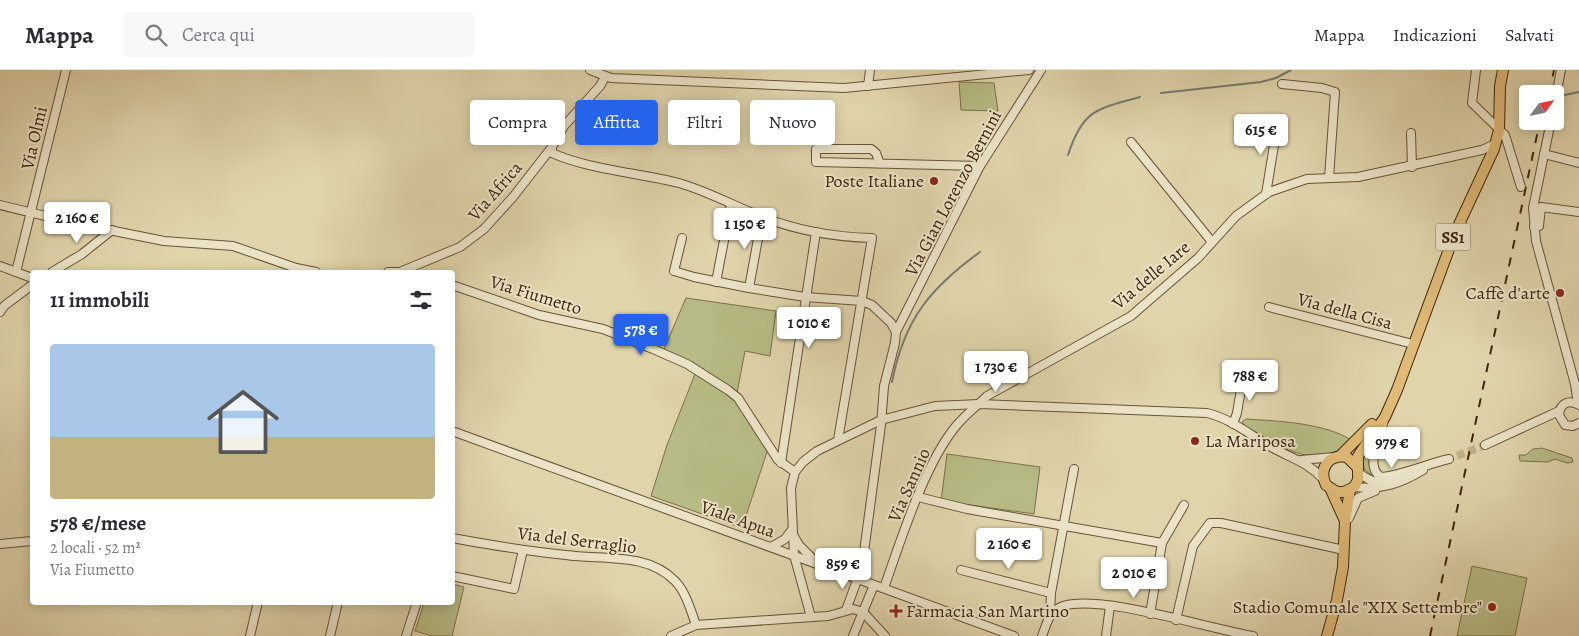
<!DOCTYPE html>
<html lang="it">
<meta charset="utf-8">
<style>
body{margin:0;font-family:Alegreya,serif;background:#f7f7f7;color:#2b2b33;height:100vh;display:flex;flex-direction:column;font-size:19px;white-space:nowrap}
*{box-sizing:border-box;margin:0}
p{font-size:16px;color:#7c7c81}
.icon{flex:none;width:28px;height:28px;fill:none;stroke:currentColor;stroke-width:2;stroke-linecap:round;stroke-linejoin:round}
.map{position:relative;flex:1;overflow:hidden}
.drawer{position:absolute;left:30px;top:200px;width:425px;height:335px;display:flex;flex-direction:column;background:#fff;border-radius:5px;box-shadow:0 2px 12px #0003}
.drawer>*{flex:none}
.hud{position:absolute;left:470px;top:30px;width:475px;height:45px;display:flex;gap:10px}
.needle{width:32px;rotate:57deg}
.fabs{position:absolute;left:1519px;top:15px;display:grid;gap:10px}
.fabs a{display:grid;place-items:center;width:45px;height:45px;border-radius:5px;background:#fff;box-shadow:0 2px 12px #0003;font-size:25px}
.price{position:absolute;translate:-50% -42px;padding:0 11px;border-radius:5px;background:#fff;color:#222;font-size:16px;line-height:32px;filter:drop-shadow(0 1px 2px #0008)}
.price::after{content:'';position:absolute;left:50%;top:30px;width:15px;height:11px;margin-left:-8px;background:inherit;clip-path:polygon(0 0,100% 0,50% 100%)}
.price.active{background:#2563eb;color:#fff}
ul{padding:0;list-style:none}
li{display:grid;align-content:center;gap:10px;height:265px;padding:0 20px}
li+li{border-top:1px solid #e1e1e2}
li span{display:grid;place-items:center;height:155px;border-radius:5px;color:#555}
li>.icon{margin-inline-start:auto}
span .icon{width:90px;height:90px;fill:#fffc;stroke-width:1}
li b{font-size:21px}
h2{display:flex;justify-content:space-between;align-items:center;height:60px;padding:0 20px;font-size:21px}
.pill{padding:0 18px;border-radius:5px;background:#fff;box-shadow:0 2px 12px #0003;font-size:18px;line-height:45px}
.pill.active{background:#2563eb;color:#fff}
header{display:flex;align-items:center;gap:30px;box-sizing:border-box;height:70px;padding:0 25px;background:#fff;border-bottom:1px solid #e1e1e2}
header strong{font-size:24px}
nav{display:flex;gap:28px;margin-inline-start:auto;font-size:18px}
.search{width:350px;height:45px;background:#f7f7f7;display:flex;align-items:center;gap:12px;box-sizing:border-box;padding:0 18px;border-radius:5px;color:#7c7c81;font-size:19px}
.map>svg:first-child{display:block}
.green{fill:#b7bb85;stroke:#7c704a}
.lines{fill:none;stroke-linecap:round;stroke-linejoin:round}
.stream{stroke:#767c73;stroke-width:2}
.minor-tunnel{stroke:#c0b18c;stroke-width:8;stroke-dasharray:8 4;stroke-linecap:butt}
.minor-casing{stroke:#685235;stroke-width:10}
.major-casing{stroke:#40260e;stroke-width:12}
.minor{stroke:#ebe3c8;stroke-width:8}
.major{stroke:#e0ba76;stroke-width:10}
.rail{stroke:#40260e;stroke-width:2;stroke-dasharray:9 9;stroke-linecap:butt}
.poi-dot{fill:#8f2418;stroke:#ebe3c8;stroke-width:2}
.labels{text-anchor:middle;stroke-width:4;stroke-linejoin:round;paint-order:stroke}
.shield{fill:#ebe3c8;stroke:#735f46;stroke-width:1}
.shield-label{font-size:16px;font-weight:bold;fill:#40260e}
.street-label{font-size:18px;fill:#40260e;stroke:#ebe3c8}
.poi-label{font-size:18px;fill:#40260e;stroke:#ebe3c8;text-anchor:end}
</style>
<header>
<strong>Mappa</strong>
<div class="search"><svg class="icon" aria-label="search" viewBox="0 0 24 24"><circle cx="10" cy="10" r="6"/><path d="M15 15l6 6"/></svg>Cerca qui</div>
<nav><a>Mappa</a><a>Indicazioni</a><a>Salvati</a></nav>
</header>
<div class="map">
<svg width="1579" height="566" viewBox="0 0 1579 566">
<rect width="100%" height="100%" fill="#e0d4ab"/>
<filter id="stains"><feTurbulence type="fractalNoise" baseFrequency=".004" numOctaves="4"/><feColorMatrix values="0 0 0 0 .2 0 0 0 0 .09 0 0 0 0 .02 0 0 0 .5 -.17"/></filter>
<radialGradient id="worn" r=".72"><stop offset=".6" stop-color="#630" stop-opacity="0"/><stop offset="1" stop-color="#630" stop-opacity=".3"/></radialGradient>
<g class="green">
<path d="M959,12l35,1 4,28 -37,-1z"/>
<path d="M686,228l90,13 -6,45 -25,-5 -8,42 -40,-26 -33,-18z"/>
<path d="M695,304l40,25 33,50 -26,79 -91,-32 16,-51z"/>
<path d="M1246,349c32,2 80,4 107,22 -10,8 -22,14 -35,15 -19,2 -65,-19 -76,-34z"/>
<path d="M1376,372l-7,22 6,14 -11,-9 -1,-13 7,-13z"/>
<path d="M1542,378l30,10 1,4 -6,1 -12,-4 -7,3 -28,-1 -1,-6h7l7,-6z"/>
<path d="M947,384l93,13 -6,47 -93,-13z"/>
<path d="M1472,496l55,12 -12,58h-58z"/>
<path d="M453,514l11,3 -12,49h-20l-17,-5 9,-28 28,-1z"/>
</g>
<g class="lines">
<g class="stream">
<path d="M1161,23l100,-11 15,-4 15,-8"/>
<path d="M1560,26l19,-4"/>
<path d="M1068,85c15,-46 29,-46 72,-58"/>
<path d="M892,312c12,-62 38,-94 88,-130"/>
</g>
<path class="minor-tunnel" d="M1457,386l28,-11"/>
<defs>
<g id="minor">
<path d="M590,0l21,8 233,10 185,-18"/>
<path d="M1476,0l-4,33 33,32 16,52"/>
<path d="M1282,14l40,4 13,4 -6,86"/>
<path d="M868,16l2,-16"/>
<path d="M1555,31l6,-31"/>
<path d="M1551,51l-18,87 3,33 39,143 3,20"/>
<path d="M1411,63l1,34"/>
<path d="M1131,72l81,100"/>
<path d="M552,77v6c35,16 88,20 127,30 28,8 53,22 81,33 35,14 74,21 112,22l-34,202"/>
<path d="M1544,84l35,9"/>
<path d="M880,94l-4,-11 -5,-4h-55v13c55,1 109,3 164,4"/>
<path d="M1266,124l12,-73"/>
<path d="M0,135l74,18 90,18 69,5 63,22 20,4"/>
<path d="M1534,157l5,-1 2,-19 38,5"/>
<path d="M682,168l-8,33 20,6 55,11 56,9 57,4 10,4 19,18 5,9 -1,11 -11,43 -3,39 -19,142 -16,43"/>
<path d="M0,196l32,12"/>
<path d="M402,201l58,-24 24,-18 29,-32 39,-50 12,-21 36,-40 5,-9"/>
<path d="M16,202l50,-202"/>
<path d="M52,202l30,-18 30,-24"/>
<path d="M388,202h18"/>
<path d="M716,212l15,-78"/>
<path d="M452,215l87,30 64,14 50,20 34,15 41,26 10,8 40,62 17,12"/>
<path d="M749,218l13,-71"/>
<path d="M1269,237l144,37"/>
<path d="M0,242l4,-6 28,-21"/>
<path d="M896,262l84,-166 61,-96"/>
<path d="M1579,335c-10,-6 -19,-2 -20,10l6,10 8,1 6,-3"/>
<path d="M1384,350c-4,16 -20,47 -3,57 16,0 49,-14 68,-18"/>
<path d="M1233,354l4,-11 4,-24"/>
<path d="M452,361l562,205"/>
<path d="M1485,375l74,-34"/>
<path d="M1301,390l33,-3"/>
<path d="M781,393l35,-231"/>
<path d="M1359,403c13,10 21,12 37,7"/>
<path d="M1354,417c27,3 46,-3 69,-17"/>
<path d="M918,427l49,12 195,34"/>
<path d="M1349,448l9,-20 17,-7"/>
<path d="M452,468c38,7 76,13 114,17 36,5 81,-3 109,26 11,11 16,30 21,44"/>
<path d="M0,474l32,-3"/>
<path d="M771,477l14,-8 6,-8 8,14 15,15"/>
<path d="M961,500l90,23"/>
<path d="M452,506l62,13 9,-39"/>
<path d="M884,518c17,-48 40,-123 72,-162 10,-12 21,-20 31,-30l144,-80 67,-58 38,-42 33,-24 38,-13 51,-2 124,-27 13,-6"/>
<path d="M1150,544l12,-71 22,-38"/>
<path d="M1050,545l1,-22 23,-124"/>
<path d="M811,547l-17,-62 -3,-67 4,-16 8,-10 14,-11 64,-31 54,-14 44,-2 228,9c25,6 44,23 66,35 18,10 36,15 50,31"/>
<path d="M1176,550l17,-74 17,-23h11l123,27"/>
<path d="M250,566l8,-34"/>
<path d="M330,566l8,-34"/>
<path d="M406,566l11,-34"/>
<path d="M671,566l25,-11 132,-9 25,-7 10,3 22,24"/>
<path d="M853,566l21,-51"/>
<path d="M1042,566c5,-13 7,-25 21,-30 38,-12 147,23 190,30"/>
<path d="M1106,566l4,-30"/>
</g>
<g id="major">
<path d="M1340,386l32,-32"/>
<path d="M1357,397l-10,-10c-18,-3 -29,11 -21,28l11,7h7l10,-5 4,-7v-24l27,-39 12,-27 58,-157 39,-84 5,-19 1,-44 3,-16"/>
<path d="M1331,420l14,31"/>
<path d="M1327,566l10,-36 6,-33 2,-46 5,-31"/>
</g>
</defs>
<use href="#minor" class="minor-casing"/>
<use href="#major" class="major-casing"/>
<use href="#minor" class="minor"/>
<use href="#major" class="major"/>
<g class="rail">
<path d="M1549,24l5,-24"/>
<path d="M1430,566l110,-515"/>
</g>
</g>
<g class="poi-dot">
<circle cx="934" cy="111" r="5"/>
<circle cx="1560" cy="223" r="5"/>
<circle cx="1195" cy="371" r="5"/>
<circle cx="1492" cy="537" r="5"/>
<path d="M893.5 533.5h5v5h5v5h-5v5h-5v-5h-5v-5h5z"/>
</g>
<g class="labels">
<rect class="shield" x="1435.5" y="153.5" width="35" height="27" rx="4"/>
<g class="shield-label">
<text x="1453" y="173">SS1</text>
</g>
<g class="street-label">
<text transform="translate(34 68) rotate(-77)" y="6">Via Olmi</text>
<text transform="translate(495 121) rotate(-49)" y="6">Via Africa</text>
<text transform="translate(953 123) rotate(-62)" y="6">Via Gian Lorenzo Bernini</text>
<text transform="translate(1151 205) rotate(-40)" y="6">Via delle Iare</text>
<text transform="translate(536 225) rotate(17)" y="6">Via Fiumetto</text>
<text transform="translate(1345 241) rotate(15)" y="6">Via della Cisa</text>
<text transform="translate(909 415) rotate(-66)" y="6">Via Sannio</text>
<text transform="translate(738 449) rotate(20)" y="6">Viale Apua</text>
<text transform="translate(577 470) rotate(7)" y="6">Via del Serraglio</text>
</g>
<g class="poi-label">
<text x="924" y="117">Poste Italiane</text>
<text x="1550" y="229">Caffè d'arte</text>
<text x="1205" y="377" text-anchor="start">La Mariposa</text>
<text x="1482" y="543">Stadio Comunale "XIX Settembre"</text>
<text x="906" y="547" text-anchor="start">Farmacia San Martino</text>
</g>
</g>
<rect width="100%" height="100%" filter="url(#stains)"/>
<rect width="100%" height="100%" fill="url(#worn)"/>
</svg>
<div class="fabs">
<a><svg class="needle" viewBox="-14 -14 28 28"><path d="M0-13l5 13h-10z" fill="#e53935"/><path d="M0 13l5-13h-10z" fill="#7c7c81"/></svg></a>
</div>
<b class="price" style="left:1261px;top:86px">615 €</b>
<b class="price" style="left:77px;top:174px">2 160 €</b>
<b class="price" style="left:745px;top:180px">1 150 €</b>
<b class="price" style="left:809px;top:279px">1 010 €</b>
<b class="price active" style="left:641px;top:286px">578 €</b>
<b class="price" style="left:996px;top:323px">1 730 €</b>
<b class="price" style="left:1250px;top:332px">788 €</b>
<b class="price" style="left:1392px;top:399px">979 €</b>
<b class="price" style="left:1009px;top:500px">2 160 €</b>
<b class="price" style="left:843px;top:520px">859 €</b>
<b class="price" style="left:1134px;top:529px">2 010 €</b>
<div class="hud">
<a class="pill">Compra</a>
<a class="pill active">Affitta</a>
<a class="pill">Filtri</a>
<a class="pill">Nuovo</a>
</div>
<section class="drawer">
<h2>11 immobili<svg class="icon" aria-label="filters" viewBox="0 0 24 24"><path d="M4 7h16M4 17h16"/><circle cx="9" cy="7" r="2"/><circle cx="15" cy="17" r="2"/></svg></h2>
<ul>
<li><span style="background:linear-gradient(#a9c7e8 60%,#c2b280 0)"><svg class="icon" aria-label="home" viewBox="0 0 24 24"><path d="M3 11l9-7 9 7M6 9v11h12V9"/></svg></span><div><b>578 €/mese</b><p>2 locali · 52 m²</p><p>Via Fiumetto</p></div></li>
</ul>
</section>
</div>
